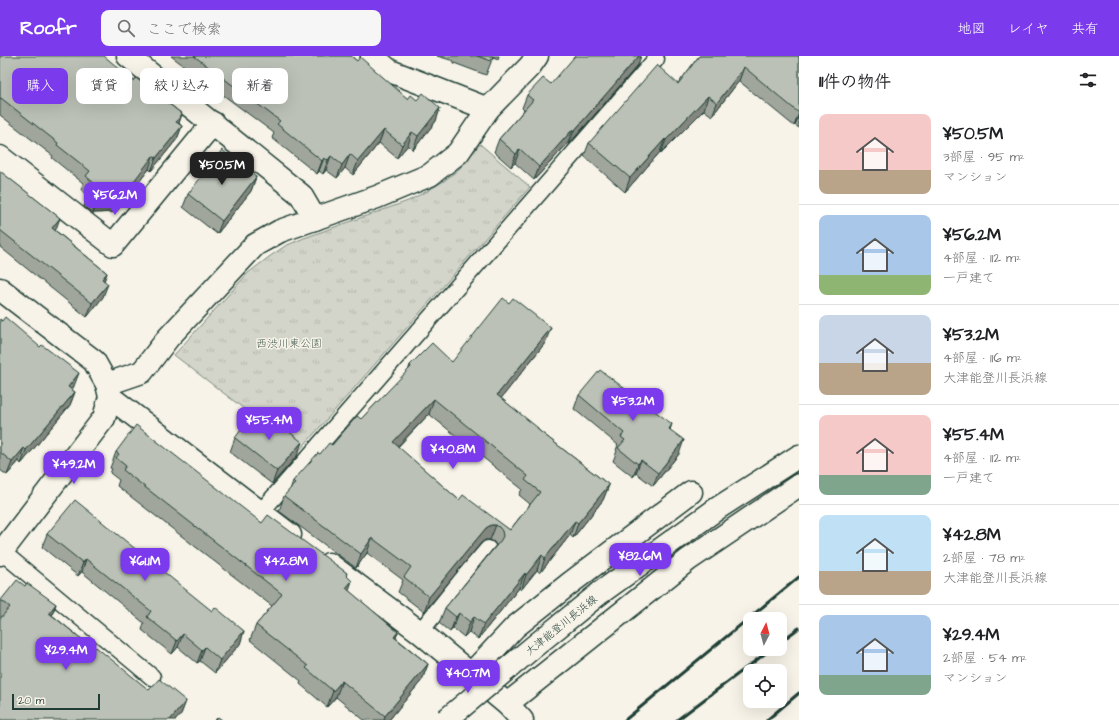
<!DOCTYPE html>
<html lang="ja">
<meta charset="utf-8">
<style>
body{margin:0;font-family:"Architects Daughter","Klee One",sans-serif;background:#f6f6f6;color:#202124;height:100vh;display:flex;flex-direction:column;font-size:15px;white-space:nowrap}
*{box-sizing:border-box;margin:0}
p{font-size:13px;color:#757577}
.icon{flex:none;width:22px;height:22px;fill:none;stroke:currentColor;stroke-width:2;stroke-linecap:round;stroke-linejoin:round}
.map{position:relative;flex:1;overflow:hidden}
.sheet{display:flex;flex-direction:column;background:#fff;width:320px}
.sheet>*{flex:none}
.banner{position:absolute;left:12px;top:12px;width:380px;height:36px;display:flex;gap:8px}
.needle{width:26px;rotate:6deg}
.fabs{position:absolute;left:743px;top:556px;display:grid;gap:8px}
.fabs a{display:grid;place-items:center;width:44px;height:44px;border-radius:8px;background:#fff;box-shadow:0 4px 16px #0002;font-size:20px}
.scale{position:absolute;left:12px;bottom:10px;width:88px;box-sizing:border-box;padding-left:4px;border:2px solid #1f3d34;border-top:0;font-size:11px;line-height:14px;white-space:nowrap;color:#1f3d34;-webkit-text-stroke:3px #f7f3e8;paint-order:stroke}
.price{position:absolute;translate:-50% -34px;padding:0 9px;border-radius:8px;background:#7c3aed;color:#fff;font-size:13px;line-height:26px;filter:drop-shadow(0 1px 2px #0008)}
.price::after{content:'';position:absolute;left:50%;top:24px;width:12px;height:9px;margin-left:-6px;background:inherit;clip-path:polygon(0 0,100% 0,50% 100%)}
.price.selected{background:#222;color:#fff}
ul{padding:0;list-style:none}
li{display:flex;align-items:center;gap:12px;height:100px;padding:0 20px}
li+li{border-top:1px solid #e0e0e0}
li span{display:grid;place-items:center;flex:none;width:112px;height:80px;border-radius:8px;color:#555}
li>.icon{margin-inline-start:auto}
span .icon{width:48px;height:48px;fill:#fffc;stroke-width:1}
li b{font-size:17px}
h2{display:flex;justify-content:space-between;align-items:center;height:48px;padding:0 20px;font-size:17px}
.tag{padding:0 14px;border-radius:8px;background:#fff;box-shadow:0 4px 16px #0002;font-size:14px;line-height:36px}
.tag.selected{background:#7c3aed;color:#fff}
header{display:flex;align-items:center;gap:24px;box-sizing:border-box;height:56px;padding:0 20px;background:#7c3aed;color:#fff}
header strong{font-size:19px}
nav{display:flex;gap:22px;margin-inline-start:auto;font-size:14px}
.search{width:280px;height:36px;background:#f6f6f6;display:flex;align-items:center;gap:10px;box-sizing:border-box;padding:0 14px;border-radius:8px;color:#757577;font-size:15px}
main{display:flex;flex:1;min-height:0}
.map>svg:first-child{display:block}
.park{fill:url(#park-tufts);stroke:#79897f}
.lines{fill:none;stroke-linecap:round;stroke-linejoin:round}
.lane-casing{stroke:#1f3d34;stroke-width:19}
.street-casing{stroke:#1f3d34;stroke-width:25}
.secondary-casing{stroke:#1f3d34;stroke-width:25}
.primary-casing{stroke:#1f3d34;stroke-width:25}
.lane{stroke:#f7f3e8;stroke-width:16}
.street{stroke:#f7f3e8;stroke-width:22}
.secondary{stroke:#f7f3e8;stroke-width:22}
.primary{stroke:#f7f3e8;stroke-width:22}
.rail{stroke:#1f3d34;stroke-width:3}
.primary-bridge-casing{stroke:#1f3d34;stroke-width:25;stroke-linecap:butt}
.primary-bridge{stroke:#f7f3e8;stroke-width:22}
.wall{fill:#a1a69d;stroke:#1f3d34;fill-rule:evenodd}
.shaded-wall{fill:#83877f;stroke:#1f3d34}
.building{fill:#bbc1b6;stroke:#1f3d34;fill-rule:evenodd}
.labels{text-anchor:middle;stroke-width:3;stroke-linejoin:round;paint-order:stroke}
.park-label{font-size:11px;fill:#435b52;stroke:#f7f3e8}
.street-label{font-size:11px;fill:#1f3d34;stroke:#f7f3e8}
</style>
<header>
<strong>Roofr</strong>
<div class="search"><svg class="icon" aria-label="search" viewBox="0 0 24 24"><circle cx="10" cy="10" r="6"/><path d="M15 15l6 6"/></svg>ここで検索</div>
<nav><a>地図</a><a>レイヤ</a><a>共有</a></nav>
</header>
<main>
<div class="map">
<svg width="799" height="664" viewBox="0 0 799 664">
<defs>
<pattern id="park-tufts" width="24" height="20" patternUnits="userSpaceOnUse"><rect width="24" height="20" fill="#d3d5ca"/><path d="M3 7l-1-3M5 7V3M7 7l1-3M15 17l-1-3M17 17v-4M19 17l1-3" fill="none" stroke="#b5b8ae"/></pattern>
</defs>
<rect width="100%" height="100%" fill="#f7f3e8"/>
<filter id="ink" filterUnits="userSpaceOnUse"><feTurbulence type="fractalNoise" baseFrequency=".025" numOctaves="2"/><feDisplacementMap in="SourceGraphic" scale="8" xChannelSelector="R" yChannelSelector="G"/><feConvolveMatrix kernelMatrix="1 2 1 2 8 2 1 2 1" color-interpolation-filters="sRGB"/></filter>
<g filter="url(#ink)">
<path class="park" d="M480,88l50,43 -231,264 -125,-96 74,-82 21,-16 16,-11 19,-8 104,-37 19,-10 17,-10 15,-12z"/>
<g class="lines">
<defs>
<g id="lane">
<path d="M260,457l396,-454"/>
<path d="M2,496l150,125"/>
<path d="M420,576l45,-56 23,-27"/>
</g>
<g id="street">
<path d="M128,0l173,139 14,24"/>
<path d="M372,0l18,15 98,38"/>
<path d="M0,101l113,88 100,-122"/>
<path d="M107,328l35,-12 26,-34 87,-93 25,-14 97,-34 53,-22 28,-22 30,-44 42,-43 7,-10"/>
<path d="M110,341l180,138"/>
<path d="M329,508l91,68 87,72 15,16"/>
<path d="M471,618l44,-47 54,-43 122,-92"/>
<path d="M507,648l181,-144 111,-75"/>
</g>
<path id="secondary" d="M0,233l94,72 13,23 3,13 -6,21 -104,136"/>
<path id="primary" d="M600,537l118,-85 81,-52"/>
</defs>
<use href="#lane" class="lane-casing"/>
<use href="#street" class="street-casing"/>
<use href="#secondary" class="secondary-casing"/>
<use href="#primary" class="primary-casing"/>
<use href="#lane" class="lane"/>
<use href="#street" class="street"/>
<use href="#secondary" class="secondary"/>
<use href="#primary" class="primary"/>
<g class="rail">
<path d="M780,586l19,-14"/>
<path d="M625,664l174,-143"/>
<path d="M677,664l94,-71"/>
<path d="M767,664l32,-27"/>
</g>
<defs>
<path id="primary-bridge" d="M446,664l91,-76 63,-51"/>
</defs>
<use href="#primary-bridge" class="primary-bridge-casing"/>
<use href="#primary-bridge" class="primary-bridge"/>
</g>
<g class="wall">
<path d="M0,0l134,25 48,33 -3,9 3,3 -5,13 -26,32 -2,-2 -33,43 -23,1 -9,-6 4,-11 -7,-6 2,-7 -31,-25 1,-2 -53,-41z"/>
<path d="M171,0h180l6,5 51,38 9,1 23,8 -4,13 -23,29 -5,-5 -11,13 -18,-15 -26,32 -8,-7 -8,10 -11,-8 -3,4 -4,-3 -2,3 -45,-36 2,-5z"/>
<path d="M437,0h62l-1,3 -5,-2 -7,18 -32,-12v-2z"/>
<path d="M699,0h100v72l-4,-3 -1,1 -55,-45 -27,35 -8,-6 -43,43 -1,-1 -35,40 -41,-36 5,-13 89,-59z"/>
<path d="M638,9l-69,79 -1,-1 -34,37 -19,-17 -4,4 -17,-15 5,-13 25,-29 -2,-2 5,-13 24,-11z"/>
<path d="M0,115l56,60 51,42 -3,8 -1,16 -16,20 -87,-70z"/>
<path d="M256,121l-5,14 -34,43 -34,-27 5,-13z"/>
<path d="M0,263l74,67 -2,4 3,2 -5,13 -49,59 -2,-3 -12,14 -7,-5z"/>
<path d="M545,287l-44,55 36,31 72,56 -6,15 -30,38 -3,-3 -30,38 -3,-3 -16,20 -2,-2 -41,51 -9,-7 -5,5 -11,-9 -3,4 -11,-9 6,-15 51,-63 -2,-3 -4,-2h-5l-4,3 -57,69 -26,-20 5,-12 -36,-27 -11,15 -77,-57 5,-15 6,-6 3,-9 27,-27 12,-9 29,-26 47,-48 2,-6 42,-3zM429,358l93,75 -3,6 11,9 -20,26 -51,-30 -61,-53z"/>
<path d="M579,339l93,29 -2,6 9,24 -26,32 -17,-13 -3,4 -20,-16 4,-10 -1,-1 2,-5 -44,-36z"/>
<path d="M235,382l62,18 -25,28 -42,-32z"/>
<path d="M116,396l146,71 85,50 -1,2 3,16 49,41 -2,6 32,26 -6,16 -33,40h-25l-28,-23 -9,10 -27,-23 1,-3 -51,-41 6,-15 16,-19 -155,-120 2,-6 -9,-7 2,-4 -2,-1z"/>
<path d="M47,478l165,77 32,20 -4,13 -25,29 -15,-12 -3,2 -19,-16 -6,7 -30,-24 2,-7 -62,-51 -4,4 -36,-29z"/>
<path d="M25,530l31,18 -4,11 42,34 55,41 37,11 -5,13 -181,-97v-14l1,-3z"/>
</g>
<g class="shaded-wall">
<path d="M639,0h2l-3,9 -69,79 5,-13z"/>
<path d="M744,11l-5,14 -27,35 5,-13z"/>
<path d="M708,40l-4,14 -43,43 5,-13z"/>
<path d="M440,52l-4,13 -23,29 5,-14z"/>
<path d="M799,57v2l-4,10 -1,1z"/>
<path d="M182,58l-5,14 -1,-6z"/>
<path d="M182,70l-5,13 -26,32 5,-13z"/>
<path d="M573,73l-5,14 -34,37 5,-13z"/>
<path d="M384,74l-5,13 -26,32 5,-14z"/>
<path d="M412,76l-4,13 -11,13 5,-13z"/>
<path d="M665,83l-5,13 -35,40 5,-14z"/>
<path d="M520,93l-5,14 -4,4 5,-13z"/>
<path d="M350,98l-5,14 -8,10 5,-13z"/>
<path d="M153,100l-4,13 -33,43 -23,1 5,-13z"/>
<path d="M331,100l-5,14 -3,4 5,-14z"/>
<path d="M324,102l-5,13 -2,3 5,-13z"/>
<path d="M256,121l-5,14 -34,43 5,-13z"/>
<path d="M60,162l-5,14 -3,-4z"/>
<path d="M107,217l-5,13v-7z"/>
<path d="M108,228l-5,13 -16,20 5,-14z"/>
<path d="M551,272l-6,15 -53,67 5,-15z"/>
<path d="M79,317l-5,13 -11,15 5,-14z"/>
<path d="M75,336l-5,13 -49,59 5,-14z"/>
<path d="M434,343l-5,15 -42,43 6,-15z"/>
<path d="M684,384l-5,14 -26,32 5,-13z"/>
<path d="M302,386l-5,14 -25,28 5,-13z"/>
<path d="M24,392l-5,13 -12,14 5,-13z"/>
<path d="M641,404l-5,13 -3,4 5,-13z"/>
<path d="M609,429l-6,15 -30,38 5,-15z"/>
<path d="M575,465l-5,14 -30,38 5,-15z"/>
<path d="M491,469h5l-6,15h-5l-4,3 -57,69 5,-15 57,-69z"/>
<path d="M372,482l-5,15 -11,15 5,-14z"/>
<path d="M542,499l-5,15 -16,20 5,-15z"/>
<path d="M86,503l-4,13 -4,4 5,-13z"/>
<path d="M525,517l-6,15 -41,51 6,-15z"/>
<path d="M352,525l-5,15 -1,-8z"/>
<path d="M56,548l-5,13 -2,-4z"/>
<path d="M459,557l-6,15 -3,4 6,-15z"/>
<path d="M474,561l-5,15 -5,5 6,-15z"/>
<path d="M244,575l-4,13 -25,29 5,-13z"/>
<path d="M398,576l-6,15 2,-10z"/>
<path d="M183,578l-5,13 -6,7 5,-13z"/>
<path d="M205,591l-5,14 -3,2 5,-13z"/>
<path d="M428,608l-6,16 -33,40h-5l1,-4z"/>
<path d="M342,625l-6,16 -9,10 6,-16z"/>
<path d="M186,645l-5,13 -5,6h-6z"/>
</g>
<g class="building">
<path d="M0,0h104l30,25 2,-3 46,36 -6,8 6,4 -26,32 -3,-2 -32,42 -23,2 -9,-7 7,-8 -10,-9 4,-5 -33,-26 1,-2 -57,-45 -1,1z"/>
<path d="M194,0h157l6,5 3,-4 48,42 3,-4 6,5 6,-7 17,15 -22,28 -6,-4 -10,13 -18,-15 -26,31 -8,-7 -8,11 -11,-9 -3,4 -4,-2 -2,3 -45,-37 3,-3z"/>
<path d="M477,0h16l-2,5z"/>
<path d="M575,0h64l-65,75 -1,-2 -34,38 -19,-18 -4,5 -17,-15 34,-39 -6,-5 16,-17 8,6z"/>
<path d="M699,0h100v57l-55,-46 -27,36 -9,-7 -42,44 -1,-1 -35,39 -41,-35 68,-78 21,19z"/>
<path d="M222,94l34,27 -34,44 -34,-27z"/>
<path d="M0,115l60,47 -8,10 55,45 -5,6 6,5 -16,19 -92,-73z"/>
<path d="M503,242l6,5 4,-5 38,30 -54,67 41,33 -1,1 72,56 -31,38 -3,-2 -30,37 -3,-3 -16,20 -1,-2 -41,51 -10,-7 -4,5 -11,-9 -3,4 -11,-9 56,-68 2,-4 -1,-5 -3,-4 -3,-2h-5l-5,3 -57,69 -25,-20 7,-10 -39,-29 -11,16 -77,-58 11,-13 -2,-2 25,-28 2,1 9,-11 3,2 25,-29 4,3 50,-52 -1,-2 22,-22 20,19zM434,343l94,77 -3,4 15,12 -30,38 -47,-35 -4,5 -66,-58z"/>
<path d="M5,261l35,30 2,-2 37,28 -11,14 7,5 -49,58 -2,-2 -12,14 -12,-10v-133l2,2z"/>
<path d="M600,314l72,54 -3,5 15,11 -26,33 -17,-13 -3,4 -20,-16 7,-8 -4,-3 3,-4 -45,-38z"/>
<path d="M253,358l9,7 5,-7 35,28 -25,29 -42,-33z"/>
<path d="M136,369l126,98 6,-8 79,58 -1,2 6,6 -6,7 52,44 -4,5 34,27 -43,52 -43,-35 -9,10 -27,-23 2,-2 -52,-41 26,-31 -159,-124 3,-4 -10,-8 3,-4 -3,-2z"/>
<path d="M75,444l137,111 3,-4 29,24 -24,29 -15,-13 -3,3 -19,-16 -6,7 -30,-24 4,-6 -65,-52 -3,4 -36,-29z"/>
<path d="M17,524l8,6 2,-3 29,21 -7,9 45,36 2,-2 53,43 10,-11 27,22 -16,19h-170v-101l10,-12 -9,-7z"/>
<path d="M218,661l4,3h-7z"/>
</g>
</g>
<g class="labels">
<g class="park-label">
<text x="289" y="291">西渋川東公園</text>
</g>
<g class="street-label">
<text transform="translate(561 569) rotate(-39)" y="4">大津能登川長浜線</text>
</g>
</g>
</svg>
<div class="fabs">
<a><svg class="needle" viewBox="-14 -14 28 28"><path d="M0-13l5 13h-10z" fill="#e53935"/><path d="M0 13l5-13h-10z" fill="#757577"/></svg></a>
<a><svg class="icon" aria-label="locate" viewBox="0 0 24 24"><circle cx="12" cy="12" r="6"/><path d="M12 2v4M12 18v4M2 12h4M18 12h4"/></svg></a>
</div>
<div class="scale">20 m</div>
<b class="price selected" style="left:222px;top:130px">¥50.5M</b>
<b class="price" style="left:115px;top:160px">¥56.2M</b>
<b class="price" style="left:633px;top:366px">¥53.2M</b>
<b class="price" style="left:269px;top:385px">¥55.4M</b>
<b class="price" style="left:453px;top:414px">¥40.8M</b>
<b class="price" style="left:74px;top:429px">¥49.2M</b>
<b class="price" style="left:640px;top:521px">¥82.6M</b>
<b class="price" style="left:145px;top:526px">¥61.1M</b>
<b class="price" style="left:286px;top:526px">¥42.8M</b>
<b class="price" style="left:66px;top:615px">¥29.4M</b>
<b class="price" style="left:468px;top:638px">¥40.7M</b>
<div class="banner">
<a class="tag selected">購入</a>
<a class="tag">賃貸</a>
<a class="tag">絞り込み</a>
<a class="tag">新着</a>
</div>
</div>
<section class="sheet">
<h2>11件の物件<svg class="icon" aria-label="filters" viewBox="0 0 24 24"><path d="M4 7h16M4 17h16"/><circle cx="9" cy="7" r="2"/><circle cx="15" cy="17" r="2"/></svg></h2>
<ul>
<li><span style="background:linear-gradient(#f6c9c9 70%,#b9a48a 0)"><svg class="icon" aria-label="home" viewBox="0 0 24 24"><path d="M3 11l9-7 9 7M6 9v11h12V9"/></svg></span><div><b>¥50.5M</b><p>3部屋 · 95 m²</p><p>マンション</p></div></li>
<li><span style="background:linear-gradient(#a9c7e8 75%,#8fb573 0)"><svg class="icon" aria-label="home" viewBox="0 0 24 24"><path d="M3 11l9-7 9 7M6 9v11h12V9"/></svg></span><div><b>¥56.2M</b><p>4部屋 · 112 m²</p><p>一戸建て</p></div></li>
<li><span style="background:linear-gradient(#c9d6e8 60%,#b9a48a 0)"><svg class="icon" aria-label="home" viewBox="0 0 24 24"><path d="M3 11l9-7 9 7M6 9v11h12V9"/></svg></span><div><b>¥53.2M</b><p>4部屋 · 116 m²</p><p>大津能登川長浜線</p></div></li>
<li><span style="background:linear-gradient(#f6c9c9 75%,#7fa58c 0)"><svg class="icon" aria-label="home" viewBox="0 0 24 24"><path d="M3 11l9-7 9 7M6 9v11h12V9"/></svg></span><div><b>¥55.4M</b><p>4部屋 · 112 m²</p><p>一戸建て</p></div></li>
<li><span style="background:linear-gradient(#bfe0f5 70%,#b9a48a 0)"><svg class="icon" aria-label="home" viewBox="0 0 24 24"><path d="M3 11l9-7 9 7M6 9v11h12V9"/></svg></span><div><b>¥42.8M</b><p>2部屋 · 78 m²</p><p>大津能登川長浜線</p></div></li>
<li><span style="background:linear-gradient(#a9c7e8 75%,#7fa58c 0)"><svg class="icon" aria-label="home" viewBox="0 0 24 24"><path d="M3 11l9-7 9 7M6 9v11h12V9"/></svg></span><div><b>¥29.4M</b><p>2部屋 · 54 m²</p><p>マンション</p></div></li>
</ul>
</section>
</main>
